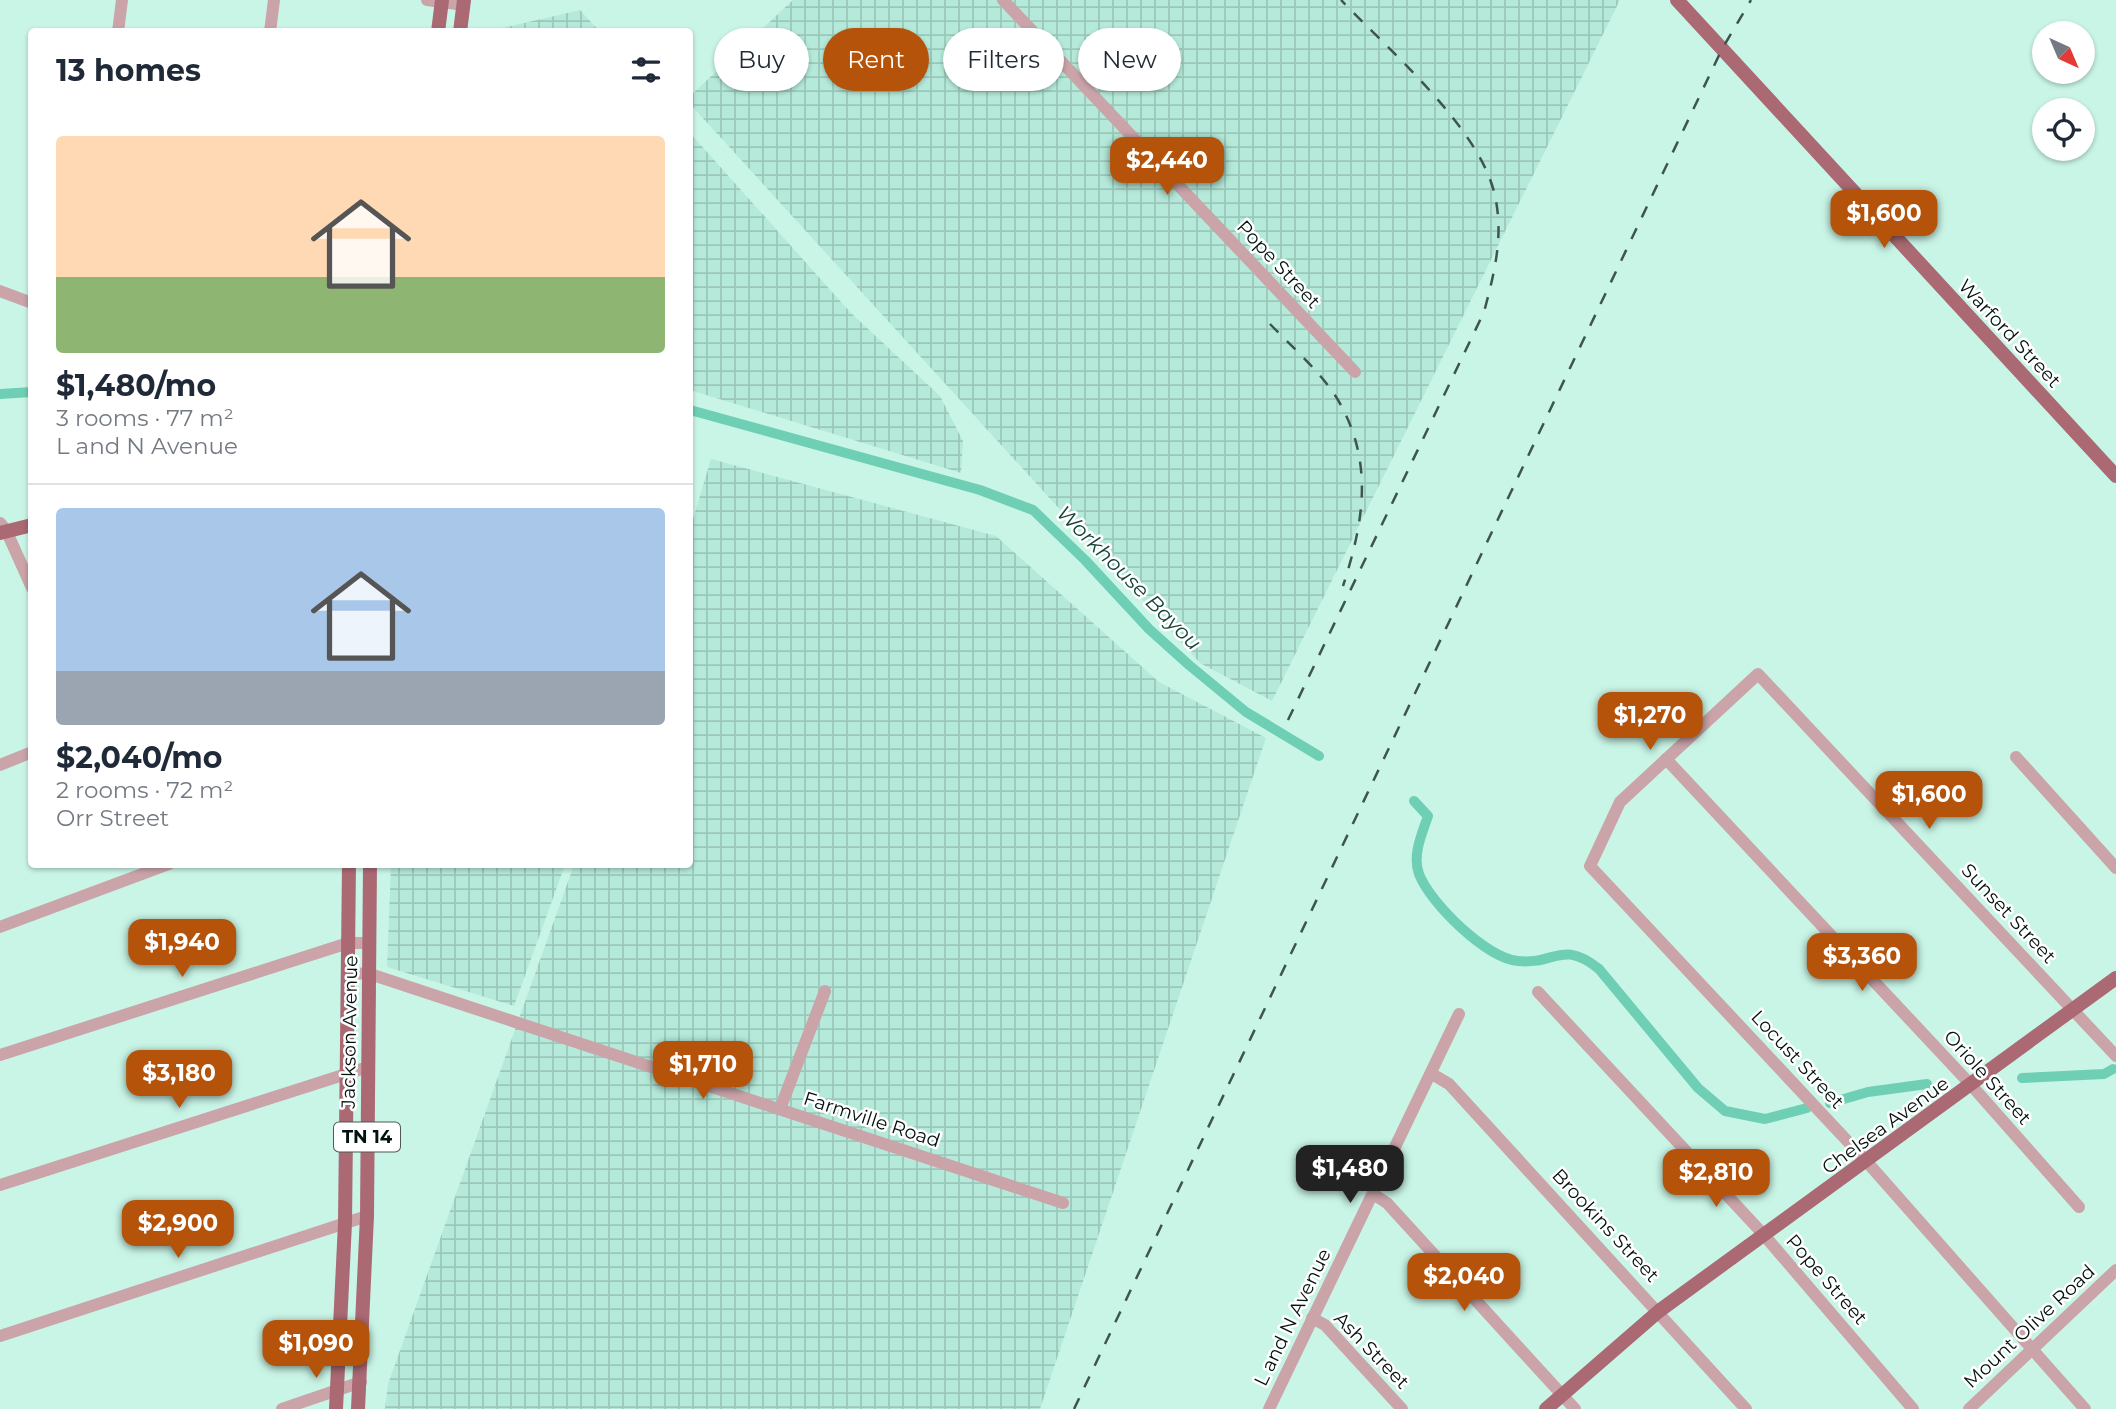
<!DOCTYPE html>
<meta charset="utf-8">
<style>
body{margin:0;font-family:Montserrat,sans-serif;background:#f6f6f7;color:#1f2937;height:100vh;display:flex;flex-direction:column;font-size:26px;white-space:nowrap}
*{box-sizing:border-box;margin:0}
p{font-size:23px;color:#747a83}
.icon{flex:none;width:38px;height:38px;fill:none;stroke:currentColor;stroke-width:2;stroke-linecap:round;stroke-linejoin:round}
.map{position:relative;flex:1;overflow:hidden}
.details{position:absolute;left:28px;top:28px;width:665px;height:840px;display:flex;flex-direction:column;background:#fff;border-radius:7px;box-shadow:0 2px 5px #0004}
.details>*{flex:none}
.hud{position:absolute;left:714px;top:28px;width:665px;height:63px;display:flex;gap:14px}
.needle{width:46px;rotate:136deg}
.tools{position:absolute;left:2032px;top:21px;display:grid;gap:14px}
.tools a{display:grid;place-items:center;width:63px;height:63px;border-radius:50%;background:#fff;box-shadow:0 2px 5px #0004;font-size:35px}
.price{position:absolute;translate:-50% -60px;padding:0 16px;border-radius:14px;background:#b45309;color:#fff;font-size:23px;line-height:46px;filter:drop-shadow(0 2px 4px #0008)}
.price::after{content:'';position:absolute;left:50%;top:42px;width:21px;height:16px;margin-left:-10px;background:inherit;clip-path:polygon(0 0,100% 0,50% 100%)}
.price.selected{background:#222;color:#fff}
ul{padding:0;list-style:none}
li{display:grid;align-content:center;gap:14px;height:371px;padding:0 28px}
li+li{border-top:2px solid #e0e1e3}
li span{display:grid;place-items:center;height:217px;border-radius:7px;color:#555}
li>.icon{margin-inline-start:auto}
span .icon{width:126px;height:126px;fill:#fffc;stroke-width:1}
li b{font-size:30px}
h2{display:flex;justify-content:space-between;align-items:center;height:84px;padding:0 28px;font-size:30px}
.tag{padding:0 24px;border-radius:32px;background:#fff;box-shadow:0 2px 5px #0004;font-size:24px;line-height:63px}
.tag.selected{background:#b45309;color:#fff}
.map>svg:first-child{display:block}
.industrial{fill:url(#industrial-grid)}
.lines{fill:none;stroke-linecap:round;stroke-linejoin:round}
.canal{stroke:#6fcfb5;stroke-width:10}
.minor{stroke:#caa4a9;stroke-width:12}
.major{stroke:#aa6973;stroke-width:14}
.rail{stroke:#3d554e;stroke-width:2.5;stroke-dasharray:12 12;stroke-linecap:butt}
.labels{text-anchor:middle;stroke-width:5;stroke-linejoin:round;paint-order:stroke}
.shield{fill:#fff;stroke:#4f5956;stroke-width:2}
.shield-label{font-size:18px;font-weight:bold;fill:#03120e}
.street-label{font-size:19px;fill:#03120e;stroke:#fff}
.water-label{font-size:21px;font-style:italic;fill:#184338;stroke:#fff}
</style>
<div class="map">
<svg width="2116" height="1409" viewBox="0 0 2116 1409">
<defs>
<pattern id="industrial-grid" width="8" height="8" patternUnits="userSpaceOnUse" patternTransform="scale(1.75)"><rect width="8" height="8" fill="#b5eada"/><path d="M0 4h8M4 0v8" fill="none" stroke="#9ac8ba"/></pattern>
</defs>
<rect width="100%" height="100%" fill="#c9f5e7"/>
<g class="industrial">
<path d="M793,0h827l-348,701 -72,-38 -510,-559v-8z"/>
<path d="M580,10l19,21h-109z"/>
<path d="M690,133l160,179 90,84 23,45 -2,32 -271,-83z"/>
<path d="M711,459l285,77 163,146 107,56 -226,671h-655l3,-25 186,-519 116,-1v-335z"/>
<path d="M391,865h174l-51,141 -127,-39z"/>
</g>
<g class="lines">
<g class="canal">
<path d="M0,394l32,-2"/>
<path d="M690,410l290,80 53,20 52,50 64,69 40,36 57,47 73,44"/>
<path d="M1414,801l14,15c-6,18 -16,39 -9,58 11,29 67,84 99,87 38,4 43,-22 81,8l99,119 27,23 40,8 42,-11"/>
<path d="M2022,1078l82,-4 9,-5"/>
<path d="M1830,1103l38,-11 59,-8"/>
</g>
<g class="minor">
<path d="M427,0l37,5"/>
<path d="M1003,0l352,372"/>
<path d="M118,32l4,-32"/>
<path d="M270,32l4,-32"/>
<path d="M0,291l32,12"/>
<path d="M0,523l6,7 26,58"/>
<path d="M2016,757l100,111"/>
<path d="M1666,759l306,327 107,121"/>
<path d="M0,765l32,-13"/>
<path d="M0,927l169,-63"/>
<path d="M348,973l22,1 693,229"/>
<path d="M1538,992l226,243 149,174"/>
<path d="M0,1055l348,-112h22"/>
<path d="M1432,1074l17,10 297,325"/>
<path d="M780,1109l45,-118"/>
<path d="M0,1185l368,-118"/>
<path d="M1373,1194l14,9 188,206"/>
<path d="M1312,1318l13,7 77,84"/>
<path d="M0,1336l367,-120"/>
<path d="M282,1409l79,-27"/>
<path d="M1269,1409l190,-395"/>
<path d="M1969,1409l147,-139"/>
<path d="M2085,1409l-218,-247 -277,-296 30,-64 138,-128 358,382"/>
</g>
<g class="major">
<path d="M1677,0l439,476"/>
<path d="M438,32l4,-32"/>
<path d="M460,32l4,-32"/>
<path d="M0,533l32,-8"/>
<path d="M336,1409l9,-186 4,-359"/>
<path d="M358,1409l9,-193 3,-352"/>
<path d="M1546,1409l113,-98 457,-333"/>
</g>
<g class="rail">
<path d="M1270,324c23,24 51,48 68,76 36,62 26,121 5,186"/>
<path d="M1288,720l196,-408c10,-38 20,-75 11,-116 -14,-67 -106,-146 -154,-196"/>
<path d="M1074,1409l648,-1360 29,-49"/>
</g>
</g>
<g class="labels">
<rect class="shield" x="334" y="1122.5" width="66" height="29" rx="5"/>
<g class="shield-label">
<text x="367" y="1143">TN 14</text>
</g>
<g class="street-label">
<text transform="translate(1279 264) rotate(47)" y="7">Pope Street</text>
<text transform="translate(2010 333) rotate(47)" y="7">Warford Street</text>
<text transform="translate(2009 913) rotate(47)" y="7">Sunset Street</text>
<text transform="translate(349 1032) rotate(-89)" y="7">Jackson Avenue</text>
<text transform="translate(1798 1059) rotate(47)" y="7">Locust Street</text>
<text transform="translate(1988 1077) rotate(48)" y="7">Oriole Street</text>
<text transform="translate(872 1119) rotate(18)" y="7">Farmville Road</text>
<text transform="translate(1885 1125) rotate(-36)" y="7">Chelsea Avenue</text>
<text transform="translate(1606 1225) rotate(47)" y="7">Brookins Street</text>
<text transform="translate(1827 1279) rotate(49)" y="7">Pope Street</text>
<text transform="translate(1292 1317) rotate(-64)" y="7">L and N Avenue</text>
<text transform="translate(2029 1326) rotate(-43)" y="7">Mount Olive Road</text>
<text transform="translate(1372 1350) rotate(46)" y="7">Ash Street</text>
</g>
<g class="water-label">
<text transform="translate(1129 578) rotate(45)" y="7">Workhouse Bayou</text>
</g>
</g>
</svg>
<div class="tools">
<a><svg class="needle" viewBox="-14 -14 28 28"><path d="M0-13l5 13h-10z" fill="#e53935"/><path d="M0 13l5-13h-10z" fill="#747a83"/></svg></a>
<a><svg class="icon" aria-label="locate" viewBox="0 0 24 24"><circle cx="12" cy="12" r="6"/><path d="M12 2v4M12 18v4M2 12h4M18 12h4"/></svg></a>
</div>
<b class="price" style="left:1167px;top:197px">$2,440</b>
<b class="price" style="left:1884px;top:250px">$1,600</b>
<b class="price" style="left:1650px;top:752px">$1,270</b>
<b class="price" style="left:1929px;top:831px">$1,600</b>
<b class="price" style="left:182px;top:979px">$1,940</b>
<b class="price" style="left:1862px;top:993px">$3,360</b>
<b class="price" style="left:703px;top:1101px">$1,710</b>
<b class="price" style="left:179px;top:1110px">$3,180</b>
<b class="price selected" style="left:1350px;top:1205px">$1,480</b>
<b class="price" style="left:1716px;top:1209px">$2,810</b>
<b class="price" style="left:178px;top:1260px">$2,900</b>
<b class="price" style="left:1464px;top:1313px">$2,040</b>
<b class="price" style="left:316px;top:1380px">$1,090</b>
<div class="hud">
<a class="tag">Buy</a>
<a class="tag selected">Rent</a>
<a class="tag">Filters</a>
<a class="tag">New</a>
</div>
<section class="details">
<h2>13 homes<svg class="icon" aria-label="filters" viewBox="0 0 24 24"><path d="M4 7h16M4 17h16"/><circle cx="9" cy="7" r="2"/><circle cx="15" cy="17" r="2"/></svg></h2>
<ul>
<li><span style="background:linear-gradient(#ffd9b3 65%,#8fb573 0)"><svg class="icon" aria-label="home" viewBox="0 0 24 24"><path d="M3 11l9-7 9 7M6 9v11h12V9"/></svg></span><div><b>$1,480/mo</b><p>3 rooms · 77 m²</p><p>L and N Avenue</p></div></li>
<li><span style="background:linear-gradient(#a9c7e8 75%,#9aa5b1 0)"><svg class="icon" aria-label="home" viewBox="0 0 24 24"><path d="M3 11l9-7 9 7M6 9v11h12V9"/></svg></span><div><b>$2,040/mo</b><p>2 rooms · 72 m²</p><p>Orr Street</p></div></li>
</ul>
</section>
</div>
